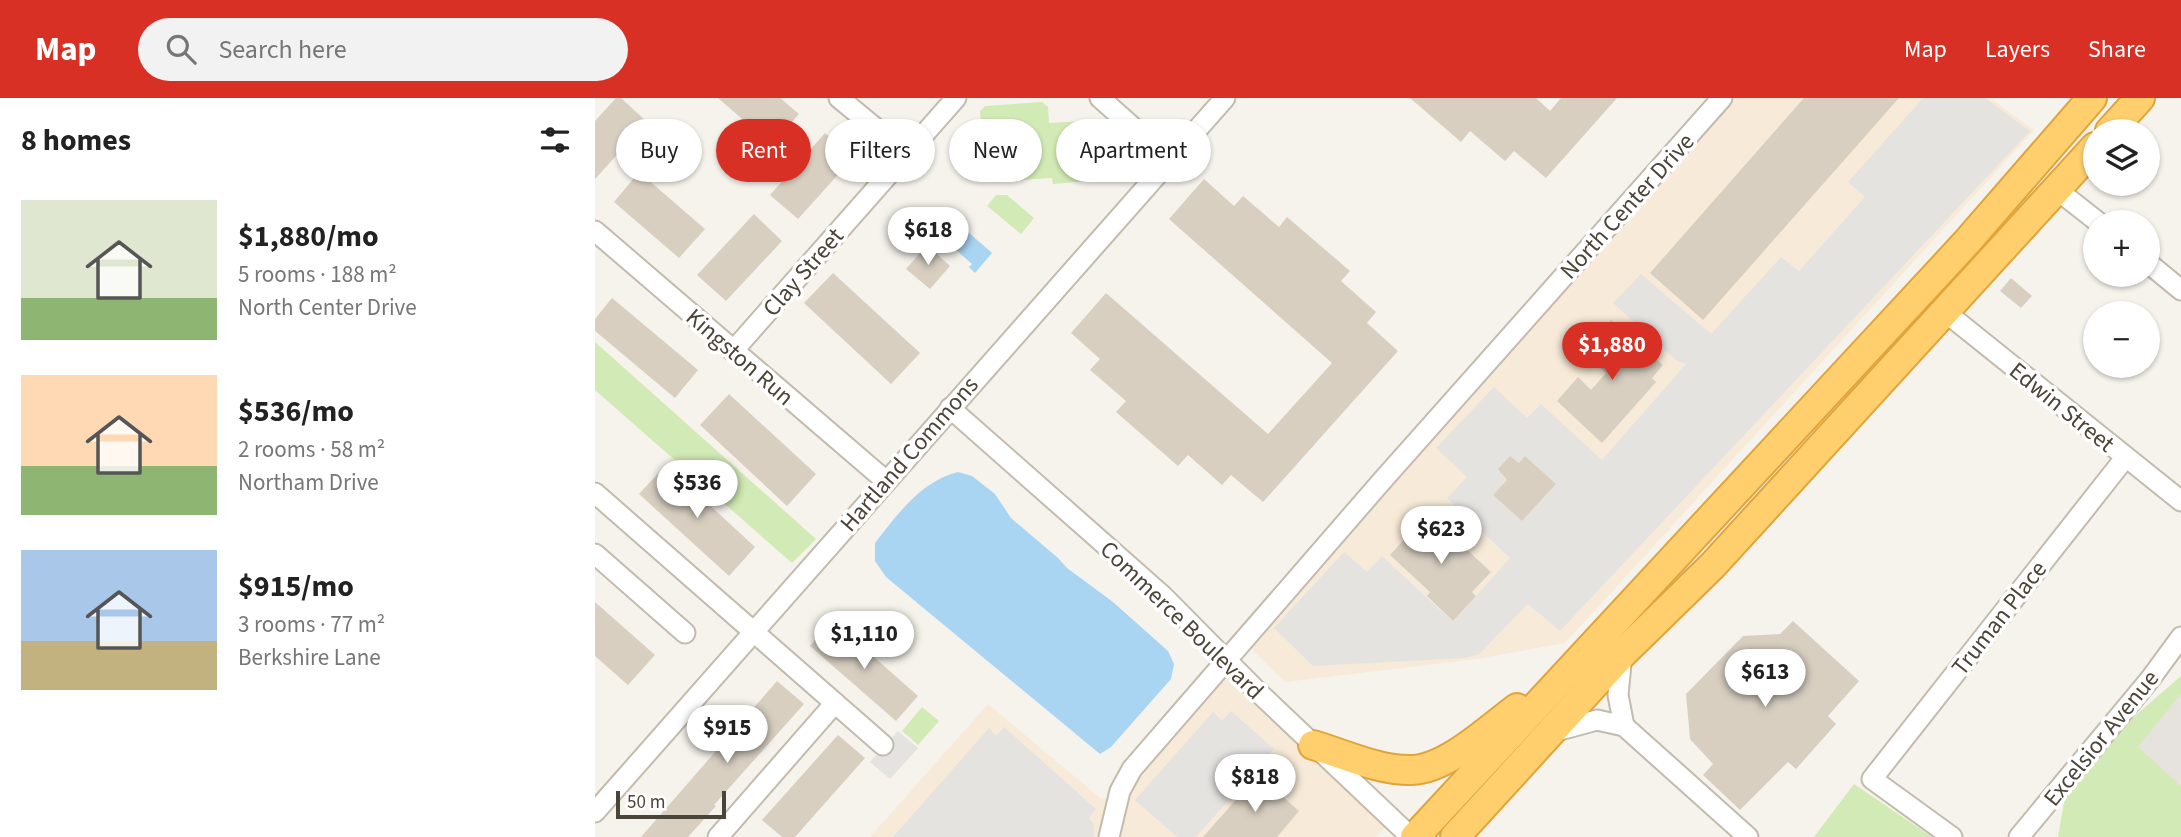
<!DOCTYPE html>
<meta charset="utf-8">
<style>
body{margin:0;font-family:"Source Sans 3",sans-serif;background:#f2f2f2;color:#222;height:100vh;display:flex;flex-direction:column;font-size:26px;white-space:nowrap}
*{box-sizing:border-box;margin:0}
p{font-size:23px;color:#767676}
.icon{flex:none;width:38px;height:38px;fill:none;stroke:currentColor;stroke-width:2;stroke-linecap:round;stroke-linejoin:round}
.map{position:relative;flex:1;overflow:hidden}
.drawer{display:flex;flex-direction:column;background:#fff;width:595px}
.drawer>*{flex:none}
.hud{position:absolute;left:21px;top:21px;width:665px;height:63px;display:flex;gap:14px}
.fabs{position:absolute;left:1488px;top:21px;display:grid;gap:14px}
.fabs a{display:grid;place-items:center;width:77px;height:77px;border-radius:50%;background:#fff;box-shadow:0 2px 5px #0004;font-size:35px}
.scale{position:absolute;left:21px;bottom:18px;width:110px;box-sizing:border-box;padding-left:7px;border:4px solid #4b4439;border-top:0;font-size:19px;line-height:24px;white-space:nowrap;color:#4b4439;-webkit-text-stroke:5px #fff;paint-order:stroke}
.price{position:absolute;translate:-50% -60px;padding:0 16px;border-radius:24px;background:#fff;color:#222;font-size:23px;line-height:46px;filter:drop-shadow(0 2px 4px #0008)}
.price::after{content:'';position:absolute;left:50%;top:42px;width:21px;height:16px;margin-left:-10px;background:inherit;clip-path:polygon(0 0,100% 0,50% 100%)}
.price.on{background:#d93025;color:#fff}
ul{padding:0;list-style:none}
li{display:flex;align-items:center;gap:21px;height:175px;padding:0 21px}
li span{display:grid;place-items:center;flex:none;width:196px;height:140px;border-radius:0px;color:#555}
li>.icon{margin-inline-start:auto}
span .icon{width:84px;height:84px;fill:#fffc;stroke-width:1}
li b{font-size:30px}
h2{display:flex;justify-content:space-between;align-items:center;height:84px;padding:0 21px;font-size:30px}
.chip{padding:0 24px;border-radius:32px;background:#fff;box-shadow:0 2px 5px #0004;font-size:24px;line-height:63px}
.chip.on{background:#d93025;color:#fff}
header{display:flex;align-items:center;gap:42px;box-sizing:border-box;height:98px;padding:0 35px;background:#d93025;color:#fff}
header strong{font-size:33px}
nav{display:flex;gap:38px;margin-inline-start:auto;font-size:24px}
.search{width:490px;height:63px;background:#f2f2f2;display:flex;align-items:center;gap:18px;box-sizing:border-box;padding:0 24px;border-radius:38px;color:#767676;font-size:26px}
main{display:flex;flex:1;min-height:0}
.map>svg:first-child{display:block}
.commercial{fill:#f7ead8}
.industrial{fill:#e6e2dd}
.green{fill:#d2eab5}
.parking{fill:#e5e3e0;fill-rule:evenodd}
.water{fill:#a9d4f2}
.building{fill:#d8cfc1}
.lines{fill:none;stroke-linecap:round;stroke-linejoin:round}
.minor-casing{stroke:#c2bbae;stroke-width:23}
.highway-casing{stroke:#e0a43c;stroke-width:32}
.minor{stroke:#fff;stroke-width:19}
.highway{stroke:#ffcf6e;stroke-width:28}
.labels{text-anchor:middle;stroke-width:7;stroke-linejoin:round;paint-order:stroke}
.street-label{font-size:24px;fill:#4b4439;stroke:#fff}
</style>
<header>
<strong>Map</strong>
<div class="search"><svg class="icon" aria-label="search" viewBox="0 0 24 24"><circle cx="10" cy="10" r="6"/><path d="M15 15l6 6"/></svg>Search here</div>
<nav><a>Map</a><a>Layers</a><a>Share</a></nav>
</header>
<main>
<section class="drawer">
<h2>8 homes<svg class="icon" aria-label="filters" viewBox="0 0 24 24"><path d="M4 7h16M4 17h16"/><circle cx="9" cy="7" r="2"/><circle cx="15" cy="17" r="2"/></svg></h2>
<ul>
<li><span style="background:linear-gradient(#dfe7d0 70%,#8fb573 0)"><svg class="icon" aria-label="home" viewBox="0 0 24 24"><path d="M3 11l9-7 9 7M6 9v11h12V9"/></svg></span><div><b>$1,880/mo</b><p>5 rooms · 188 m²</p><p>North Center Drive</p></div></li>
<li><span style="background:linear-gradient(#ffd9b3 65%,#8fb573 0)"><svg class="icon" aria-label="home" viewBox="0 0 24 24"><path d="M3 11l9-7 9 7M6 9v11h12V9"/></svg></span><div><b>$536/mo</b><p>2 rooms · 58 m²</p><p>Northam Drive</p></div></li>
<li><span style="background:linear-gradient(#a9c7e8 65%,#c2b280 0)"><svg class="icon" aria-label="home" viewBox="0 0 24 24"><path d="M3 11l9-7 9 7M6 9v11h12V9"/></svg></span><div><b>$915/mo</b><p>3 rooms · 77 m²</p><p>Berkshire Lane</p></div></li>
</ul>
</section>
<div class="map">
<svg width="1586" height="739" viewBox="0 0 1586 739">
<rect width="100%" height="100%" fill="#f6f3ec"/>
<g class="commercial">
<path d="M1126,0h269l44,32 -469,513 -88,16 -192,23 -42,-41z"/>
<path d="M632,562l165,160 -16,17h-506l118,-133 112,94 17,1z"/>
</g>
<path class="industrial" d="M1586,596v92l-44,-38z"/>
<g class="green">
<path d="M447,4l6,5 1,16 37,-2 4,60 -37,3 -1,-6 -67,4 -5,-71 5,-5z"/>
<path d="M401,97h11l27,23 -13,16 -34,-28z"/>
<path d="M0,244l221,197 -24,24 -197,-173z"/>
<path d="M1586,578v18l-43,53 43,39v51h-123l11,-64z"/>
<path d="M327,609l17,14 -21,24 -16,-14z"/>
<path d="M1259,686l78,53h-118z"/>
</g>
<g class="parking">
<path d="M1328,0h62l45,33 -470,500 -32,-27 -49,50 -14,4 -152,8 -39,-38 70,-76 23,20 15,-16 71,66 57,-64 -63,-60 20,-21 -31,-29 58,-61 33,31 14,-14 61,56 84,-96 -10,-4 -63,-57 28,-29 70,60 70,-77 18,14 66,-74 -17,-15zM915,358l9,7 6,-7 31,28 -34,37 -29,-26 14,-15 -3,-2z"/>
<path d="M636,613l43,38 -78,88h-19l-42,-37 78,-88 9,9z"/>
<path d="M409,629l92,82 -7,9 5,6v13h-201l96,-109 7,8z"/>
<path d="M303,633l20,17 -28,31 -20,-17z"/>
</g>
<g class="water">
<path d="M366,128l31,27 -17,20 -6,-6 3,-3 -25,-22z"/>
<path d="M363,374l14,4 23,18 16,24 47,40 9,10 46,34 55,49 6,13 -3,15 -60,68 -11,7 -214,-177 -11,-16v-18c22,-28 46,-62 83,-71z"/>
</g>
<g class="building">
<path d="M21,0h5l26,24 -52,57v-58z"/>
<path d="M123,0h62l19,16 -27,31z"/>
<path d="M815,0h126l14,13 11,-13h56l-71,80 -32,-27 -9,10 -35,-30 -9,11z"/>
<path d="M1209,0h95l-196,222 -53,-47z"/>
<path d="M230,35l28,25 -55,61 -28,-24z"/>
<path d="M44,74l66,57 -26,29 -65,-56z"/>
<path d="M609,81l30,27 9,-10 36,31 8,-10 63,54 -9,10 35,31 -9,11 31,28 -135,151 -32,-27 -9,10 -34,-30 -10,11 -62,-54 10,-11 -36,-31 10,-11 -29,-26 35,-40 162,141 64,-71 -163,-144z"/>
<path d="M159,116l28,27 -56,60 -29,-26z"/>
<path d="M332,147l23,21 -20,23 -24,-20z"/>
<path d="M238,175l87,80 -29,31 -87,-81z"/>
<path d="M1416,180l21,18 -11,12 -21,-17z"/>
<path d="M17,200l86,72 -23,28 -80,-67v-12z"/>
<path d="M1016,222l52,45 -11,13 4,4 -54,61 -45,-42 21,-24 13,13 15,-17 -23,-20z"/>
<path d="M134,296l87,80 -29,32 -87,-81z"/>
<path d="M915,358l9,7 6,-7 31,28 -34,37 -29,-26 14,-15 -9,-11z"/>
<path d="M71,367l89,82 -26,29 -90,-82z"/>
<path d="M833,416l63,58 -19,20 4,4 -23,25 -26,-25 3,-4 -40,-37z"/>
<path d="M0,504l60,53 -27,30 -33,-29z"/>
<path d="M237,522l86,76 -22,25 -86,-75z"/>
<path d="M1198,523l66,60 -31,35 8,8 -40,45 -8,-7 -48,48 -37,-35 10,-11 -23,-25 -4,-45 57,-58 37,-2z"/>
<path d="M182,583l27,23 -90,101 2,1 -28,31h-47z"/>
<path d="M243,637l27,23 -70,79h-13l-20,-17z"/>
<path d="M663,677l41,36 -22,26h-74z"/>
</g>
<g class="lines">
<defs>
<g id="minor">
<path d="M244,0l68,56"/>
<path d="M505,0l71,63"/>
<path d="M1461,91l42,33"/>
<path d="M0,133l291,250"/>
<path d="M1552,164l34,28"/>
<path d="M1349,213l237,190"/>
<path d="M138,253l223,-253"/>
<path d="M355,310l212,187 96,97 153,145"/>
<path d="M0,395l288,252"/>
<path d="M0,456l90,79"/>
<path d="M1027,556l-4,41 6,31"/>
<path d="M954,635l48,-13 27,6 124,111"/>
<path d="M0,714l630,-714"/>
<path d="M123,739l117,-134"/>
<path d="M514,739l11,-46 12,-22 249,-287 341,-384"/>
<path d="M1357,739l-80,-58 253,-321"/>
<path d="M1424,739l132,-159 30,-41"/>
</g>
<g id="highway">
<path d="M1515,33l30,-33"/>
<path d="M718,647c31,9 66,26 99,25 35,-1 78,-42 105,-62"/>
<path d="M820,739l551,-594 126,-145"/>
<path d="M860,739l167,-183 91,-89 382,-418"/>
</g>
</defs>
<use href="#minor" class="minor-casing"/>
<use href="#highway" class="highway-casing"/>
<use href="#minor" class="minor"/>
<use href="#highway" class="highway"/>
</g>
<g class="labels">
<g class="street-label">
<text transform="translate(1032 108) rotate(-48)" y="8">North Center Drive</text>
<text transform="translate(208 174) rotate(-49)" y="8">Clay Street</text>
<text transform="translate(145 259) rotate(41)" y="8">Kingston Run</text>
<text transform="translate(1467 309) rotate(39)" y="8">Edwin Street</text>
<text transform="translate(314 356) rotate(-49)" y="8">Hartland Commons</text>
<text transform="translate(1404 520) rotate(-52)" y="8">Truman Place</text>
<text transform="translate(587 522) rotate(44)" y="8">Commerce Boulevard</text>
<text transform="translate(1506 640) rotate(-51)" y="8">Excelsior Avenue</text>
</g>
</g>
</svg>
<div class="fabs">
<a><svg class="icon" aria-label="layers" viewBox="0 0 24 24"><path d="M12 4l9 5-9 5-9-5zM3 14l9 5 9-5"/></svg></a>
<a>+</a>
<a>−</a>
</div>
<div class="scale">50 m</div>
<b class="price" style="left:333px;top:169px">$618</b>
<b class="price on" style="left:1017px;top:284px">$1,880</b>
<b class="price" style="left:102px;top:422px">$536</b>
<b class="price" style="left:846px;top:468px">$623</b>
<b class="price" style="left:269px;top:573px">$1,110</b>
<b class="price" style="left:1170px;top:611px">$613</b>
<b class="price" style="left:132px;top:667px">$915</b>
<b class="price" style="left:660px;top:716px">$818</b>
<div class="hud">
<a class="chip">Buy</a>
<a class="chip on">Rent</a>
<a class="chip">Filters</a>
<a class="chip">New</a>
<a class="chip">Apartment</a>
</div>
</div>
</main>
